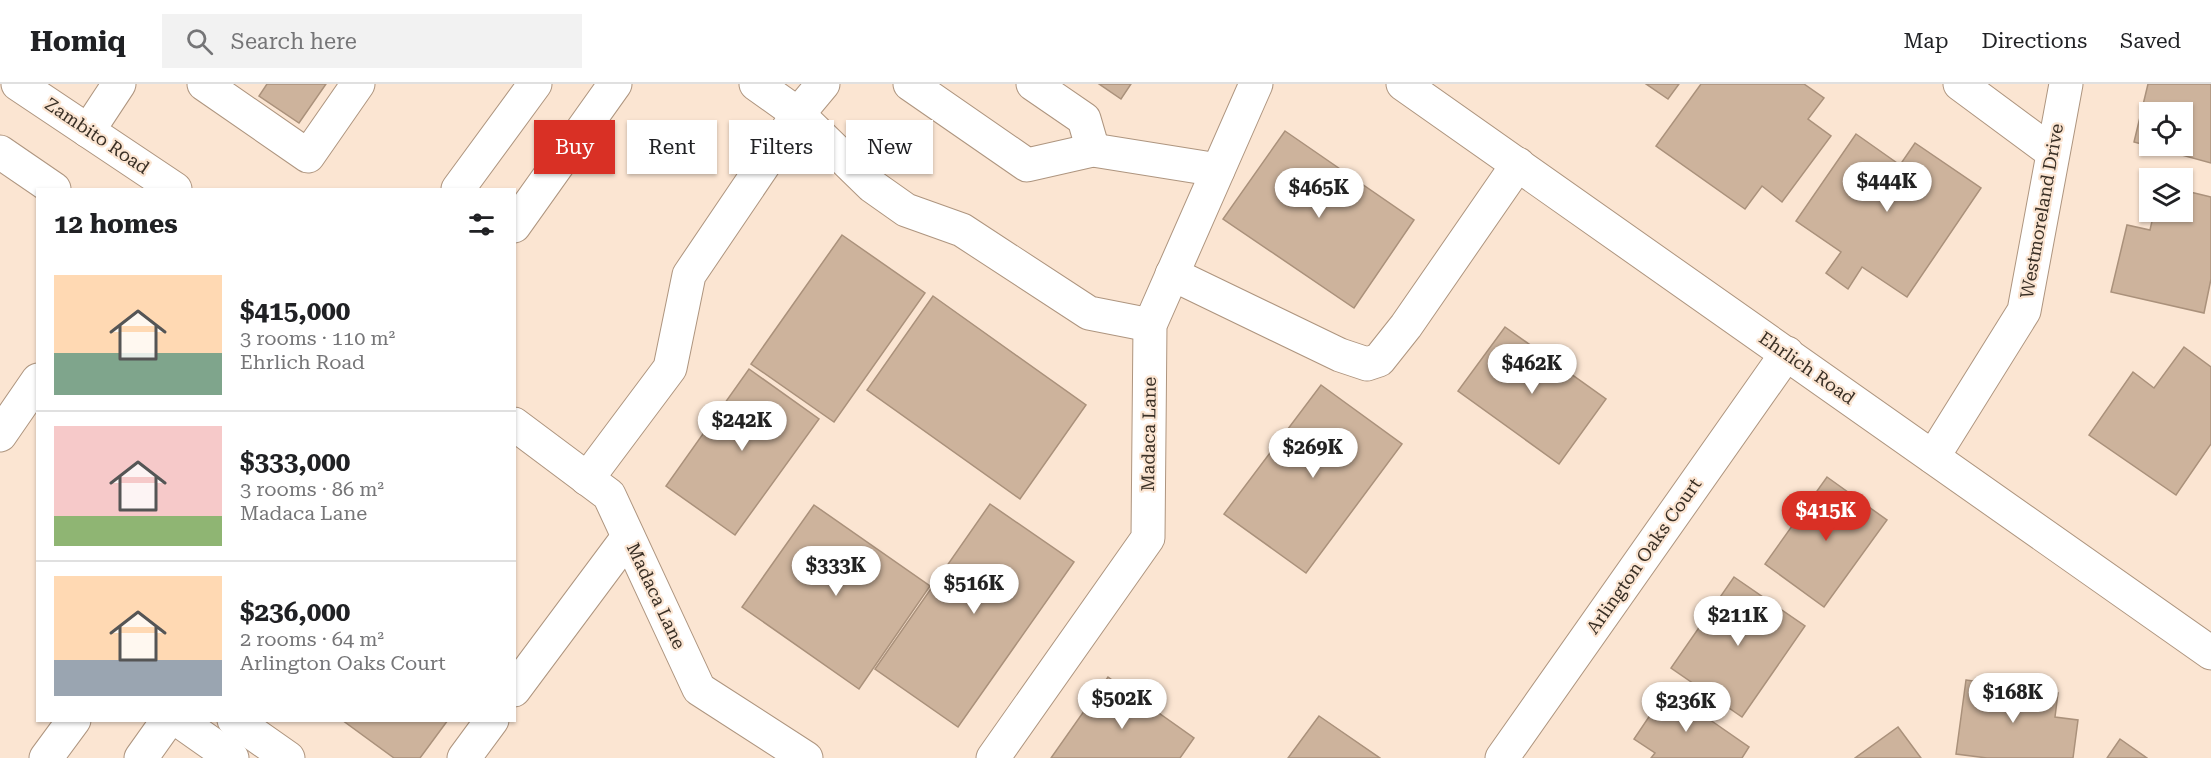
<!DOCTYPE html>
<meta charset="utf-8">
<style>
body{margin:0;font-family:"Roboto Serif",serif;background:#f2f2f2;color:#202124;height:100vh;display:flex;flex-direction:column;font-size:22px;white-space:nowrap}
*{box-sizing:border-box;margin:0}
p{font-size:20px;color:#757577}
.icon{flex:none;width:33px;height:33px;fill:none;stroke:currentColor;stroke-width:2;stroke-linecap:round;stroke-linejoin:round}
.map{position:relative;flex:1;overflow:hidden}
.details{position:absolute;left:36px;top:104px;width:480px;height:534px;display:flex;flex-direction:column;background:#fff;border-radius:0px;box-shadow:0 2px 4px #0004}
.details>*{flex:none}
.guide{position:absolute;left:534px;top:36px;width:570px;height:54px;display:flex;gap:12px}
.fabs{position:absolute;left:2139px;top:18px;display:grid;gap:12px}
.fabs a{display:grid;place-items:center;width:54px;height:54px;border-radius:0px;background:#fff;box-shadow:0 2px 4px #0004;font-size:30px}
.price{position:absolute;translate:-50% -51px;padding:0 14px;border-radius:21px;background:#fff;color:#222;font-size:20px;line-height:39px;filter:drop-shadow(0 2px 3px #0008)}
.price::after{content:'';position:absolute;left:50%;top:36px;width:18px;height:14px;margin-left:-9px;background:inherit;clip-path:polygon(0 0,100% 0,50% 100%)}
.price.current{background:#d93025;color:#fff}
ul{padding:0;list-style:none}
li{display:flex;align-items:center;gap:18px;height:150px;padding:0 18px}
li+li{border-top:2px solid #e0e0e0}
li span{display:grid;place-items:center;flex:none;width:168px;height:120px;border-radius:0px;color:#555}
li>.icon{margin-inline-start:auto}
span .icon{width:72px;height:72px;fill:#fffc;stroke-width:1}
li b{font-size:26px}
h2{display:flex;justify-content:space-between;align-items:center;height:72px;padding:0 18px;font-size:26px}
.pill{padding:0 21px;border-radius:0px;background:#fff;box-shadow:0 2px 4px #0004;font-size:21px;line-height:54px}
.pill.current{background:#d93025;color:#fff}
header{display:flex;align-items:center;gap:36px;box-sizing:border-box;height:84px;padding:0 30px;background:#fff;border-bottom:2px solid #e0e0e0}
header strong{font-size:28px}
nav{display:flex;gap:33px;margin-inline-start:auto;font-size:21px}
.search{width:420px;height:54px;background:#f2f2f2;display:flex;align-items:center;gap:15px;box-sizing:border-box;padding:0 21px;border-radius:0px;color:#757577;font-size:22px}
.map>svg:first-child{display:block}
.building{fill:#cdb39c;stroke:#aa917b;stroke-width:1.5;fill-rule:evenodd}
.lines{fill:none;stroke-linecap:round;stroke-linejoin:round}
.minor-casing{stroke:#ae957f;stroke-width:35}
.major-casing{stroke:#ae957f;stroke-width:35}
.minor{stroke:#fff;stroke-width:33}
.major{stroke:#fff;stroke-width:33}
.labels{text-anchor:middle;stroke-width:4.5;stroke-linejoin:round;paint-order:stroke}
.street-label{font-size:18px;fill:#392f25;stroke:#fbe5d2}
</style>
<header>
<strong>Homiq</strong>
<div class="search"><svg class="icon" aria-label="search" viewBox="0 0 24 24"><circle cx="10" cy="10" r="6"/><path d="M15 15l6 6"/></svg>Search here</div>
<nav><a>Map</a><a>Directions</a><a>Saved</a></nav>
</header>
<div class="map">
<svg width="2211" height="674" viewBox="0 0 2211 674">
<rect width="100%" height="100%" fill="#fbe5d2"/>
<g class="building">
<path d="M267,0h59l-27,39 -40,-27z"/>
<path d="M1099,0h32l-10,15z"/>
<path d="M1646,0h33l-11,15z"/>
<path d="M1701,0h103l20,14 -16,21 23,17 -49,66 -20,-16 -17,23 -89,-63z"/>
<path d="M2148,0h63v79l-77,-21zM2150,28h32v34h-32z"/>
<path d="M1285,47l129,89 -60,88 -131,-89z"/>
<path d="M1856,50l44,31 15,-22 66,45 -74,109 -45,-30 -14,22 -22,-16 15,-21 -45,-31z"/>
<path d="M2182,106l29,7v82l-7,34 -93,-21 16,-67 23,5 4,-18h28z"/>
<path d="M842,151l83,58 -91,129 -83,-58z"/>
<path d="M933,212l153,109 -66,94 -153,-109z"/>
<path d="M1505,243l101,72 -47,65 -101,-73z"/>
<path d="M2184,263l27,20v77l-35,51 -87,-60 44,-63 21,16z"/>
<path d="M749,285l70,50 -84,116 -69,-49z"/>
<path d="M1321,301l81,59 -96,129 -82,-59z"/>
<path d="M1827,393l60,43 -63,87 -59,-43z"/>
<path d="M990,420l84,58 -116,165 -83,-58z"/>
<path d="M814,421l116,81 -71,103 -117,-82z"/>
<path d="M1734,493l71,49 -63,91 -71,-49z"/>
<path d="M1108,593l86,61 -14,20h-129z"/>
<path d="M1966,596l92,13 -3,24 23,3 -5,38h-86l-31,-4z"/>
<path d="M1667,606l82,57 -7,11h-91l4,-5 -21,-14z"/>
<path d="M1319,632l61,42h-92z"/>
<path d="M342,636h106l-28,38h-26z"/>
<path d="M1898,643l23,31h-66z"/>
<path d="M2120,655l27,19h-40z"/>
</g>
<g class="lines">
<defs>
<g id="minor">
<path d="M18,0l157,105"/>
<path d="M204,0l104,72 50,-72"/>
<path d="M756,0l42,30 74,72 34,24 56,20 127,83 61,12"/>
<path d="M910,0l117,81 66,-15 125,20"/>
<path d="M1033,0l51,35 9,31"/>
<path d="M1403,0l808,569"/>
<path d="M1960,0l92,68"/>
<path d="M88,47l31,-47"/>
<path d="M0,68l54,37"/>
<path d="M1172,190l168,81 27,9 12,-4 27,-34 112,-162"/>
<path d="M514,340l95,71 90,194 107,69"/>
<path d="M0,351l38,-55"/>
<path d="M1933,373l91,-146 42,-227"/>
<path d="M587,395l83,-111 19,-93 109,-161 25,-30"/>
<path d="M514,606l114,-153"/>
<path d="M178,636l54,38"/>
<path d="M234,636l54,38"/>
<path d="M464,674l28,-38"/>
<path d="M993,674l155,-220 2,-213 106,-241"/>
<path d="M1502,674l285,-405"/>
</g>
<g id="major">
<path d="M458,105l77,-105"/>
<path d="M514,142l101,-142"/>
<path d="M46,674l28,-38"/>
<path d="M141,674l27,-38"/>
</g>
</defs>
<use href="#minor" class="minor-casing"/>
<use href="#major" class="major-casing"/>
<use href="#minor" class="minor"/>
<use href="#major" class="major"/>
</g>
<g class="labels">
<g class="street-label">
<text transform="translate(97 52) rotate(34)" y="6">Zambito Road</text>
<text transform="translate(2042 127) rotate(-80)" y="6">Westmoreland Drive</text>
<text transform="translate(1807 284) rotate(35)" y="6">Ehrlich Road</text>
<text transform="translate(1149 350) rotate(-89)" y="6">Madaca Lane</text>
<text transform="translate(1644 472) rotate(-55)" y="6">Arlington Oaks Court</text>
<text transform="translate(656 512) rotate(65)" y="6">Madaca Lane</text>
</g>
</g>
</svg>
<div class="fabs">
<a><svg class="icon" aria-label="locate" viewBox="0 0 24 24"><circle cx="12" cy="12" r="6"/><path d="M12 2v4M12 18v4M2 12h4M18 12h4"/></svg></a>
<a><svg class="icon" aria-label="layers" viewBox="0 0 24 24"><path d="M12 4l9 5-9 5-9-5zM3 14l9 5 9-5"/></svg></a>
</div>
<b class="price" style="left:1887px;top:129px">$444K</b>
<b class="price" style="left:1319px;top:135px">$465K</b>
<b class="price" style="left:1532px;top:311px">$462K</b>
<b class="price" style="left:742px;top:368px">$242K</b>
<b class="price" style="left:1313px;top:395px">$269K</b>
<b class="price current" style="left:1826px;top:458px">$415K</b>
<b class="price" style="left:836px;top:513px">$333K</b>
<b class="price" style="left:974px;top:531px">$516K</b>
<b class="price" style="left:1738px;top:563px">$211K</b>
<b class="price" style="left:2013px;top:640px">$168K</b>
<b class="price" style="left:1122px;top:646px">$502K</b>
<b class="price" style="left:1686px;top:649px">$236K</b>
<div class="guide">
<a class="pill current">Buy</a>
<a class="pill">Rent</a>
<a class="pill">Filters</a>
<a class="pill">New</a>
</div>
<section class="details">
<h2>12 homes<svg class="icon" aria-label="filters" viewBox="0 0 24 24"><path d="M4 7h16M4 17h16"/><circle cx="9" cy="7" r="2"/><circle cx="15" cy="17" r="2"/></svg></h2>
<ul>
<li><span style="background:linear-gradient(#ffd9b3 65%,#7fa58c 0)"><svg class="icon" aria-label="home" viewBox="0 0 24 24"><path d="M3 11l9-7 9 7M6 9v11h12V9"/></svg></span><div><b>$415,000</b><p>3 rooms · 110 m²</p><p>Ehrlich Road</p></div></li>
<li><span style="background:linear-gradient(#f6c9c9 75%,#8fb573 0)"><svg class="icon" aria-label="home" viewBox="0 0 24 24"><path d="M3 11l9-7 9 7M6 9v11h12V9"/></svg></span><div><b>$333,000</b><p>3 rooms · 86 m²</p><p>Madaca Lane</p></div></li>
<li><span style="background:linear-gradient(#ffd9b3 70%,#9aa5b1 0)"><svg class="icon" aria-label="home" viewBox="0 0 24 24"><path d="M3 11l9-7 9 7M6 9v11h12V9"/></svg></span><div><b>$236,000</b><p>2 rooms · 64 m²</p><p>Arlington Oaks Court</p></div></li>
</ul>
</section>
</div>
